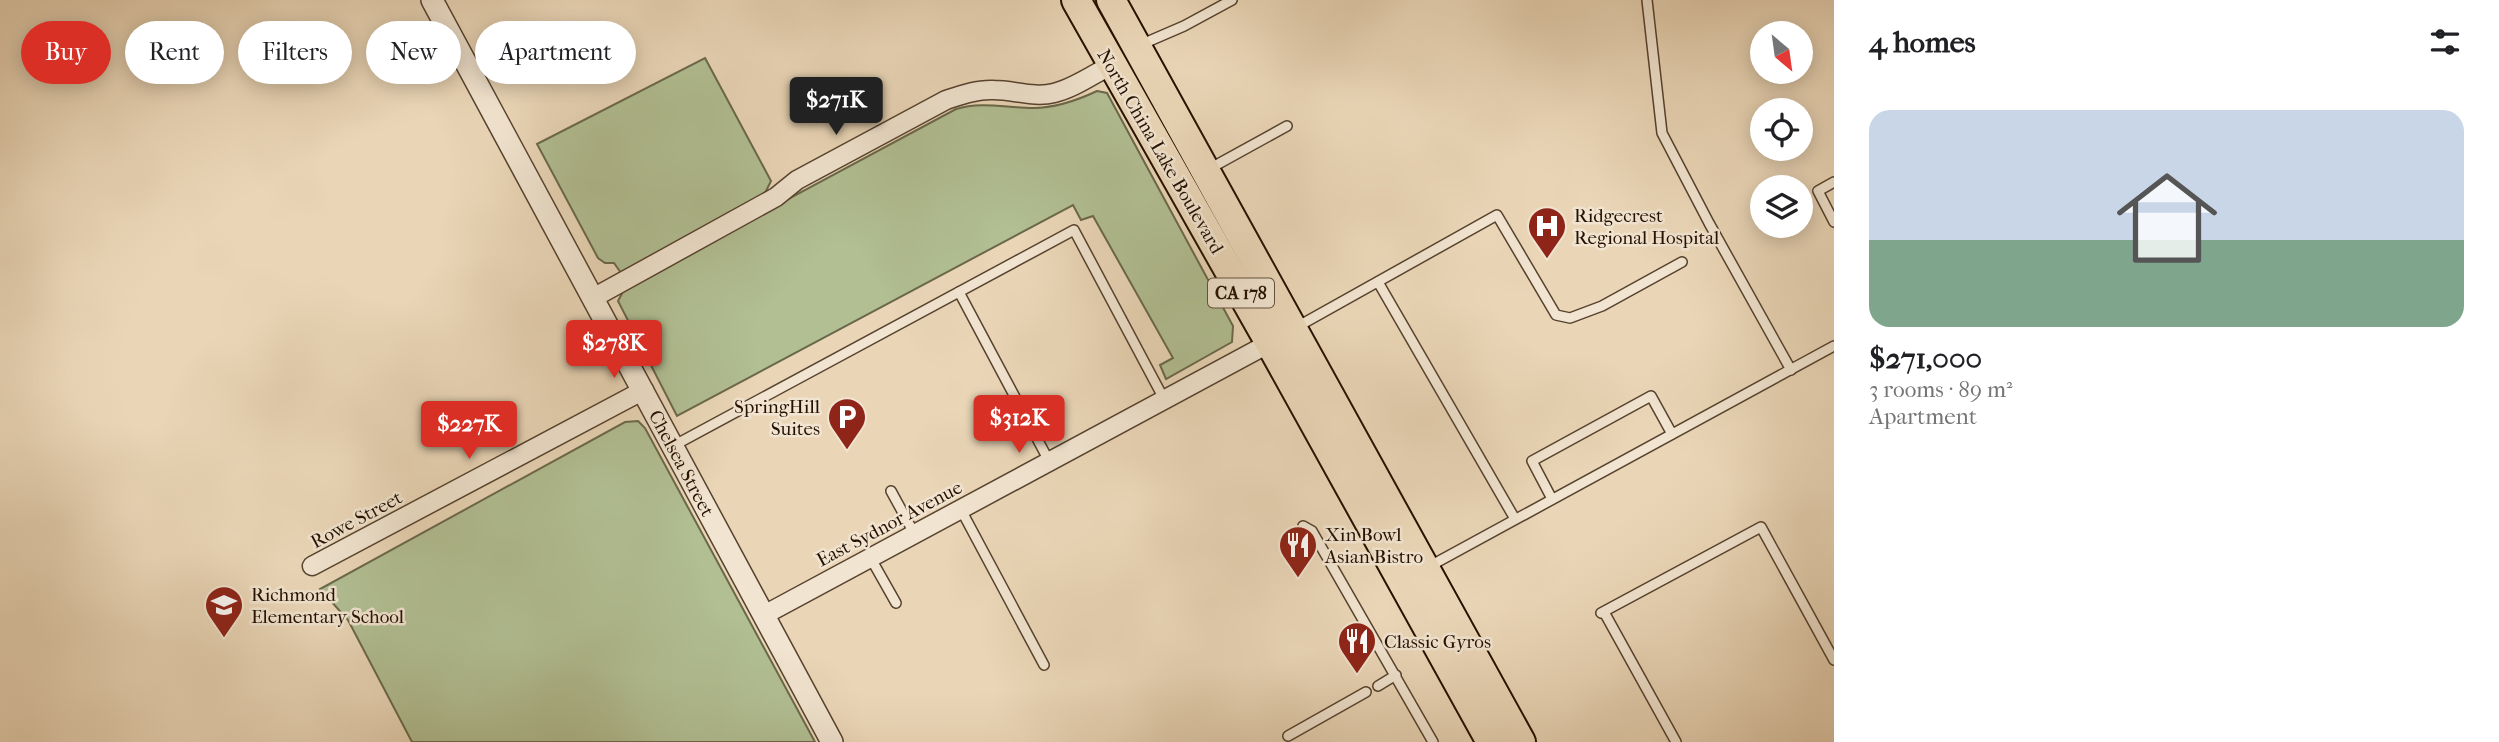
<!DOCTYPE html>
<meta charset="utf-8">
<style>
body{margin:0;font-family:"IM FELL French Canon",serif;background:#f2f2f2;color:#202124;height:100vh;display:flex;flex-direction:column;font-size:26px;white-space:nowrap}
*{box-sizing:border-box;margin:0}
p{font-size:23px;color:#757577}
.icon{flex:none;width:38px;height:38px;fill:none;stroke:currentColor;stroke-width:2;stroke-linecap:round;stroke-linejoin:round}
.map{position:relative;flex:1;overflow:hidden}
.drawer{display:flex;flex-direction:column;background:#fff;width:665px}
.drawer>*{flex:none}
.guide{position:absolute;left:21px;top:21px;width:665px;height:63px;display:flex;gap:14px}
.needle{width:46px;rotate:151deg}
.buttons{position:absolute;left:1750px;top:21px;display:grid;gap:14px}
.buttons a{display:grid;place-items:center;width:63px;height:63px;border-radius:50%;background:#fff;box-shadow:0 4px 18px #0003;font-size:35px}
.price{position:absolute;translate:-50% -60px;padding:0 16px;border-radius:7px;background:#d93025;color:#fff;font-size:23px;line-height:46px;filter:drop-shadow(0 2px 4px #0008)}
.price::after{content:'';position:absolute;left:50%;top:42px;width:21px;height:16px;margin-left:-10px;background:inherit;clip-path:polygon(0 0,100% 0,50% 100%)}
.price.selected{background:#222;color:#fff}
ul{padding:0;list-style:none}
li{display:grid;align-content:center;gap:14px;height:371px;padding:0 35px}
li+li{border-top:2px solid #e0e0e0}
li span{display:grid;place-items:center;height:217px;border-radius:21px;color:#555}
li>.icon{margin-inline-start:auto}
span .icon{width:126px;height:126px;fill:#fffc;stroke-width:1}
li b{font-size:30px}
h2{display:flex;justify-content:space-between;align-items:center;height:84px;padding:0 35px;font-size:30px}
.tag{padding:0 24px;border-radius:32px;background:#fff;box-shadow:0 4px 18px #0003;font-size:24px;line-height:63px}
.tag.selected{background:#d93025;color:#fff}
main{display:flex;flex:1;min-height:0}
.map>svg:first-child{display:block}
.green{fill:#b1bf93;stroke:#6a684a;stroke-width:2}
.lines{fill:none;stroke-linecap:round;stroke-linejoin:round}
.service-casing{stroke:#56422e;stroke-width:12}
.minor-casing{stroke:#56422e;stroke-width:21}
.tertiary-casing{stroke:#56422e;stroke-width:24}
.primary-casing{stroke:#241000;stroke-width:32}
.service{stroke:#f1e4d0;stroke-width:9}
.minor{stroke:#f1e4d0;stroke-width:18}
.tertiary{stroke:#f1e4d0;stroke-width:21}
.primary{stroke:#ead6b7;stroke-width:28}
.labels{text-anchor:middle;stroke-width:5;stroke-linejoin:round;paint-order:stroke}
.shield{fill:#f1e4d0;stroke:#62503e;stroke-width:2}
.shield-label{font-size:18px;font-weight:bold;fill:#241000}
.street-label{font-size:19px;fill:#241000;stroke:#f1e4d0}
.poi-label{font-size:19px;fill:#241000;stroke:#f1e4d0;text-anchor:start}
</style>
<main>
<div class="map">
<svg width="1834" height="742" viewBox="0 0 1834 742">
<rect width="100%" height="100%" fill="#ead6b7"/>
<filter id="stains"><feTurbulence type="fractalNoise" baseFrequency=".00286" numOctaves="4"/><feColorMatrix values="0 0 0 0 .2 0 0 0 0 .09 0 0 0 0 .02 0 0 0 .5 -.17"/></filter>
<radialGradient id="worn" r=".72"><stop offset=".6" stop-color="#630" stop-opacity="0"/><stop offset="1" stop-color="#630" stop-opacity=".3"/></radialGradient>
<g class="green">
<path d="M705,58l66,123 -10,20 -140,72 -7,-10h-9l-7,-5 -61,-114z"/>
<path d="M1097,91l10,2 126,233 -1,16 -66,37 -6,-14 13,-7 -80,-142 -12,4 -8,-15 -396,211 -59,-115 8,-15 330,-177c26,-8 50,-1 77,-1 22,0 45,-8 64,-17z"/>
<path d="M638,421l7,7 170,314h-403l-64,-122 -28,-31 305,-167z"/>
</g>
<g class="lines">
<defs>
<g id="service">
<path d="M1647,0l15,133 47,90 82,147"/>
<path d="M1140,45l44,-19 48,-26"/>
<path d="M1209,169l78,-43"/>
<path d="M1834,182l-16,9 16,31"/>
<path d="M1378,282l137,237"/>
<path d="M959,292l90,169"/>
<path d="M1295,328l202,-113 59,100 14,3 32,-12 80,-44"/>
<path d="M673,446l401,-216 90,169"/>
<path d="M891,491l23,42"/>
<path d="M1552,499l-20,-38 119,-65 21,38"/>
<path d="M960,508l84,157"/>
<path d="M1303,526l9,5 121,211"/>
<path d="M870,557l26,46"/>
<path d="M1430,566l404,-220"/>
<path d="M1604,612l72,130"/>
<path d="M1601,613l160,-86 73,133"/>
<path d="M1378,686l18,-11"/>
<path d="M1288,736l78,-44"/>
</g>
<g id="minor">
<path d="M593,298l183,-101 21,-17 149,-80c15,-5 32,-11 48,-10 20,0 40,8 60,3 21,-5 39,-19 58,-28"/>
<path d="M312,566l332,-176"/>
<path d="M764,615l515,-277"/>
</g>
<path id="tertiary" d="M432,0l400,742"/>
<g id="primary">
<path d="M1076,0l194,343 221,399"/>
<path d="M1111,0l410,742"/>
</g>
</defs>
<use href="#service" class="service-casing"/>
<use href="#minor" class="minor-casing"/>
<use href="#tertiary" class="tertiary-casing"/>
<use href="#primary" class="primary-casing"/>
<use href="#service" class="service"/>
<use href="#minor" class="minor"/>
<use href="#tertiary" class="tertiary"/>
<use href="#primary" class="primary"/>
</g>
<defs>
<symbol id="hospital-pin" viewBox="-11 -11 22 30"><path d="M0 17L-7.5 6A9.5 9.5 0 1 1 7.5 6Z" fill="#8f2418" stroke="#f1e4d0"/><path d="M-5-5h3v3.5h4V-5h3V5h-3V1.5h-4V5h-3Z" fill="#fff"/></symbol>
<symbol id="parking-pin" viewBox="-11 -11 22 30"><path d="M0 17L-7.5 6A9.5 9.5 0 1 1 7.5 6Z" fill="#8f2418" stroke="#f1e4d0"/><path d="M-3.5-5.5H1a3.5 3.5 0 0 1 0 7H-1V5.5H-3.5ZM-1-3.4V-.6H.8a1.4 1.4 0 0 0 0-2.8Z" fill="#fff"/></symbol>
<symbol id="restaurant-pin" viewBox="-11 -11 22 30"><path d="M0 17L-7.5 6A9.5 9.5 0 1 1 7.5 6Z" fill="#8f2418" stroke="#f1e4d0"/><path d="M-5-6h1v4h1v-4h1v4h1v-4h1v5L-1.5 .5V6h-2V.5L-5-1ZM5-6V6H3V1.5H1.5Q1.5-4 5-6Z" fill="#fff"/></symbol>
<symbol id="school-pin" viewBox="-11 -11 22 30"><path d="M0 17L-7.5 6A9.5 9.5 0 1 1 7.5 6Z" fill="#8f2418" stroke="#f1e4d0"/><path d="M0-5L7-2L0 1L-7-2ZM-4 1L0 2.5L4 1V4Q0 6-4 4Z" fill="#fff"/></symbol>
</defs>
<g fill-rule="evenodd">
<use href="#hospital-pin" x="1525" y="204" width="44" height="60"/>
<use href="#parking-pin" x="825" y="395" width="44" height="60"/>
<use href="#restaurant-pin" x="1276" y="523" width="44" height="60"/>
<use href="#school-pin" x="202" y="583" width="44" height="60"/>
<use href="#restaurant-pin" x="1335" y="619" width="44" height="60"/>
</g>
<g class="labels">
<rect class="shield" x="1208" y="278.5" width="66" height="29" rx="5"/>
<g class="shield-label">
<text x="1241" y="299">CA 178</text>
</g>
<g class="street-label">
<text transform="translate(1161 151) rotate(60)" y="7">North China Lake Boulevard</text>
<text transform="translate(682 463) rotate(62)" y="7">Chelsea Street</text>
<text transform="translate(356 519) rotate(-28)" y="7">Rowe Street</text>
<text transform="translate(889 523) rotate(-28)" y="7">East Sydnor Avenue</text>
</g>
<g class="poi-label">
<text x="1574" y="222">Ridgecrest<tspan x="1574" dy="22">Regional Hospital</tspan></text>
<text x="820" y="413" text-anchor="end">SpringHill<tspan x="820" dy="22">Suites</tspan></text>
<text x="1325" y="541">Xin Bowl<tspan x="1325" dy="22">Asian Bistro</tspan></text>
<text x="251" y="601">Richmond<tspan x="251" dy="22">Elementary School</tspan></text>
<text x="1384" y="648">Classic Gyros</text>
</g>
</g>
<rect width="100%" height="100%" filter="url(#stains)"/>
<rect width="100%" height="100%" fill="url(#worn)"/>
</svg>
<div class="buttons">
<a><svg class="needle" viewBox="-14 -14 28 28"><path d="M0-13l5 13h-10z" fill="#e53935"/><path d="M0 13l5-13h-10z" fill="#757577"/></svg></a>
<a><svg class="icon" aria-label="locate" viewBox="0 0 24 24"><circle cx="12" cy="12" r="6"/><path d="M12 2v4M12 18v4M2 12h4M18 12h4"/></svg></a>
<a><svg class="icon" aria-label="layers" viewBox="0 0 24 24"><path d="M12 4l9 5-9 5-9-5zM3 14l9 5 9-5"/></svg></a>
</div>
<b class="price selected" style="left:836px;top:137px">$271K</b>
<b class="price" style="left:614px;top:380px">$278K</b>
<b class="price" style="left:1019px;top:455px">$312K</b>
<b class="price" style="left:469px;top:461px">$227K</b>
<div class="guide">
<a class="tag selected">Buy</a>
<a class="tag">Rent</a>
<a class="tag">Filters</a>
<a class="tag">New</a>
<a class="tag">Apartment</a>
</div>
</div>
<section class="drawer">
<h2>4 homes<svg class="icon" aria-label="filters" viewBox="0 0 24 24"><path d="M4 7h16M4 17h16"/><circle cx="9" cy="7" r="2"/><circle cx="15" cy="17" r="2"/></svg></h2>
<ul>
<li><span style="background:linear-gradient(#c9d6e8 60%,#7fa58c 0)"><svg class="icon" aria-label="home" viewBox="0 0 24 24"><path d="M3 11l9-7 9 7M6 9v11h12V9"/></svg></span><div><b>$271,000</b><p>3 rooms · 89 m²</p><p>Apartment</p></div></li>
</ul>
</section>
</main>
